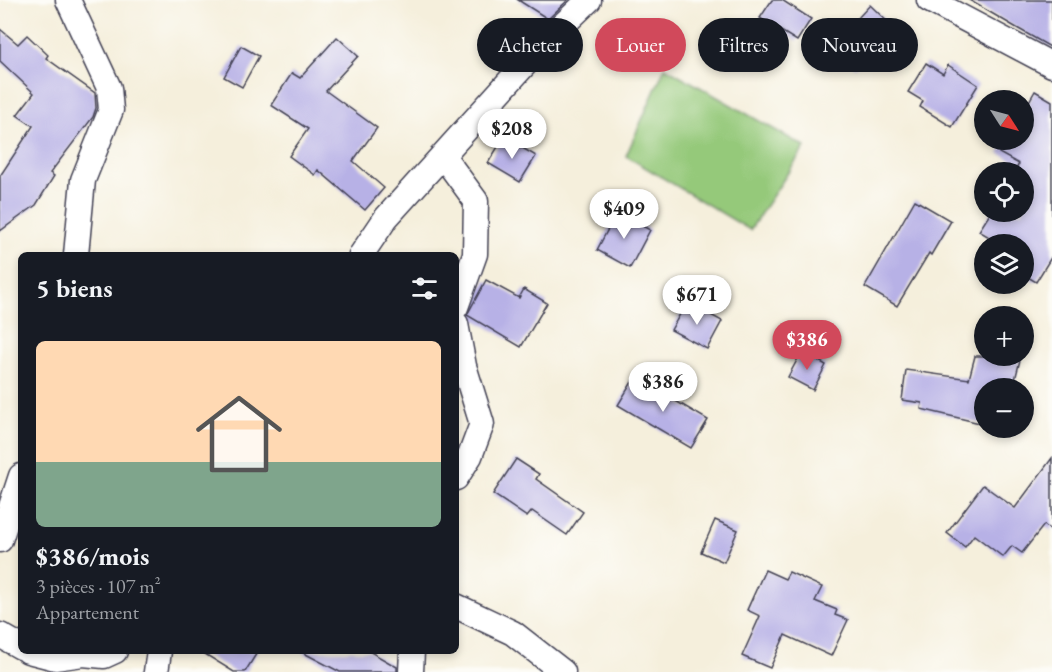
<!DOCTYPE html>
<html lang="fr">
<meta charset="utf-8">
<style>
body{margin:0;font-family:"EB Garamond",serif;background:#242831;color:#f1f3f6;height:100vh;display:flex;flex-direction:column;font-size:22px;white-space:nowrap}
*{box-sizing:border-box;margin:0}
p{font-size:20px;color:#9ea1a6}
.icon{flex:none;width:33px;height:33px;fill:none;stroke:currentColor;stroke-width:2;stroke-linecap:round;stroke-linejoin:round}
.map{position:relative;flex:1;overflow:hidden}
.details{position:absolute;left:18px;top:252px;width:441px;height:402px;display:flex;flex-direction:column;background:#171b24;border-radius:9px;box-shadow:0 3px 9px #0003}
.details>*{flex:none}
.hud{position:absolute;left:477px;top:18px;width:484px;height:54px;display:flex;gap:12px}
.needle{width:39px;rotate:126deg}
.fabs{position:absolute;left:974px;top:90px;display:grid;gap:12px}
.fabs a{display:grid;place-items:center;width:60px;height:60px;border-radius:50%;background:#171b24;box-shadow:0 3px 9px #0003;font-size:30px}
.price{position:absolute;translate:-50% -51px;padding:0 14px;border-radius:21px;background:#fff;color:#222;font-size:20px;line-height:39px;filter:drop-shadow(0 2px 3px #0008)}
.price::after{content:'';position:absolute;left:50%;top:36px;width:18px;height:14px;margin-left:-9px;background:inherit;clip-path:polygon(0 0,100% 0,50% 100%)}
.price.active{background:#d1495b;color:#fff}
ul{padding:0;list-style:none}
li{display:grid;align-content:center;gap:12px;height:318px;padding:0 18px}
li+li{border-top:2px solid #363941}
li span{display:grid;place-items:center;height:186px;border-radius:9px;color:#555}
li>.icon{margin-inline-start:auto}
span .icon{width:108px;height:108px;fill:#fffc;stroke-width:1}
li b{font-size:26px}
h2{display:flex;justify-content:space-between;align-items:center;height:72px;padding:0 18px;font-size:26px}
.pill{padding:0 21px;border-radius:27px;background:#171b24;box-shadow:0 3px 9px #0003;font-size:21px;line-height:54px}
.pill.active{background:#d1495b;color:#fff}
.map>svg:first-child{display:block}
.green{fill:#95c97a;stroke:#5c765a;stroke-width:1.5}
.building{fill:#b7b1e6}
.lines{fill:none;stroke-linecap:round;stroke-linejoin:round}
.minor-casing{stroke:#424153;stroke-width:27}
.minor{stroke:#fff;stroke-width:24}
</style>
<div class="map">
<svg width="1052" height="672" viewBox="0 0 1052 672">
<rect width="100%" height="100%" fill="#fdfcf7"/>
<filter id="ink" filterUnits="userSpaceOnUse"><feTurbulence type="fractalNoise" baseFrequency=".0167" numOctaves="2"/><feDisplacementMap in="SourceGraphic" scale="12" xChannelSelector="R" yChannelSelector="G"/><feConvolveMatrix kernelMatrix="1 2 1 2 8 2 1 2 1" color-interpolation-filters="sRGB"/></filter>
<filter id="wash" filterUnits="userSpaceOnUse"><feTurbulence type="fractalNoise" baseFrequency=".008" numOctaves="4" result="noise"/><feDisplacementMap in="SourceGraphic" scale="24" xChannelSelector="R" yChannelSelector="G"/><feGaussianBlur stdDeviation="1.35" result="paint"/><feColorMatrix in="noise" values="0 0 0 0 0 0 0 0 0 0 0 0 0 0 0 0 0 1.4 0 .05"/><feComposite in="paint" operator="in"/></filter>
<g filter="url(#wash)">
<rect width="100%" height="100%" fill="#f5efdc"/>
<path class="green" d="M665,67l140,80 -55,83 -124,-74z"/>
<g id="blocks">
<g class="building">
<path d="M518,0h50l-20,19z"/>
<path d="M772,0h10l29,19 -14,22 -37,-23z"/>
<path d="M969,0h83v48l-35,-20z"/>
<path d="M870,5l24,23 -39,40 -23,-22z"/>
<path d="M0,29l18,15 9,-9 21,20 -2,3 49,35 1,15 -3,9 -43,56 4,3 -18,29 -36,26v-55l33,-50 -16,-11 17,-22 -34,-32z"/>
<path d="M337,37l21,19 -32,35 51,37 -24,33 31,27 -19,22 -47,-40 -3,5 -26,-19 19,-27 -37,-24 21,-32 8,5z"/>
<path d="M241,46l18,10 -17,31 -18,-10z"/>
<path d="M926,63l17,11 5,-9 30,20 -26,42 -32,-20 3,-6 -15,-9z"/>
<path d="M1035,91l17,10v155l-16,26 -13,-8v-30h-22l-22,-13 12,-19h32v-40h-9l5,-8 -20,-11 8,-13h16v-28z"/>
<path d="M504,137l32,19 -16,26 -32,-19z"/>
<path d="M915,200l36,21 -20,34 -2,-2 -32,53 -32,-19z"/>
<path d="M617,212l33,18 -20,38 -33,-18z"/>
<path d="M486,280l33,18 5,-9 23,14 -26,44 -54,-32z"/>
<path d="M687,302l35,19 -15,28 -36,-19z"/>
<path d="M802,351l24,14 -13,25 -25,-13z"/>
<path d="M975,356h46l-8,32h-29v36l-63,-15 1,-6 -20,-3 4,-30 63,9z"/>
<path d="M635,377l73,43 -17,28 -73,-43z"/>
<path d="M1052,458v73l-8,-6 -22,28 -10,-7 -9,11 -29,-22 -9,12 -18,-14 36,-48 32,23z"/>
<path d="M516,459l23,15 -3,5 47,33 -16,23 -35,-24 -5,6 -34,-23z"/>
<path d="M715,520l23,10 -14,32 -23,-10z"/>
<path d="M765,570l20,9 4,-7 33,15 -7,14 22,9 -2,5 13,5 -17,36 -46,-21 -15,33 -28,-12 18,-40 -13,-6z"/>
<path d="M200,651h58l-13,21h-11z"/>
<path d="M300,651h69l28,16v5h-57z"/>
</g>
</g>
</g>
<g filter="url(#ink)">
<use href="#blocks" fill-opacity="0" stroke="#424153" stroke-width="1.5"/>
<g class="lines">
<defs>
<g id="minor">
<path d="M68,0l41,88 2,22 -28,70 -7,75"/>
<path d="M929,0l123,65"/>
<path d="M443,156l33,45 -1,53 -19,53"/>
<path d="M361,255l25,-37 159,-176 44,-42"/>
<path d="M456,324l8,42 18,58 -12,32 -14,22"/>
<path d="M0,540l21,-64"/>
<path d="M456,606l57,27 50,39"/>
<path d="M0,635l21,12"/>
<path d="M28,651l27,7 28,-4 21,2 11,-5"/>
<path d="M156,672l3,-21"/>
<path d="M411,672l1,-21"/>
</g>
</defs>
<use href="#minor" class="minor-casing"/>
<use href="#minor" class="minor"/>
</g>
</g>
</svg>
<div class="fabs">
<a><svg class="needle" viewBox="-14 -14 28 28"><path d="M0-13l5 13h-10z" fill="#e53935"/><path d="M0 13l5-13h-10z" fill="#9ea1a6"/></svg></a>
<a><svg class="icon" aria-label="locate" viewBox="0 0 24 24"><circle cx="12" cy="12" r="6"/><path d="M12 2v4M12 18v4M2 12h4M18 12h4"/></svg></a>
<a><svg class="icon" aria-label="layers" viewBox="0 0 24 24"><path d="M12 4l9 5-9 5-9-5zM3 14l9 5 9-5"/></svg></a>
<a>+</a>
<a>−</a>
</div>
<b class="price" style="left:512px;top:160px">$208</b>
<b class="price" style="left:624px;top:240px">$409</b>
<b class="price" style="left:697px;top:326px">$671</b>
<b class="price active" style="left:807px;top:371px">$386</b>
<b class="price" style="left:663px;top:413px">$386</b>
<div class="hud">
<a class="pill">Acheter</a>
<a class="pill active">Louer</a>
<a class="pill">Filtres</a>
<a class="pill">Nouveau</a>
</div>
<section class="details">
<h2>5 biens<svg class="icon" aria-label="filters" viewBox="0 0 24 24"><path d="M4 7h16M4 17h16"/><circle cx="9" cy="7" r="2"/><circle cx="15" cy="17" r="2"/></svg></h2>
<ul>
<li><span style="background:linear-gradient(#ffd9b3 65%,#7fa58c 0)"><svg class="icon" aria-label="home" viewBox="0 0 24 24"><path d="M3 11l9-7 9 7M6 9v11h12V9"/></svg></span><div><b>$386/mois</b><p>3 pièces · 107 m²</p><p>Appartement</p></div></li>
</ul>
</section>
</div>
